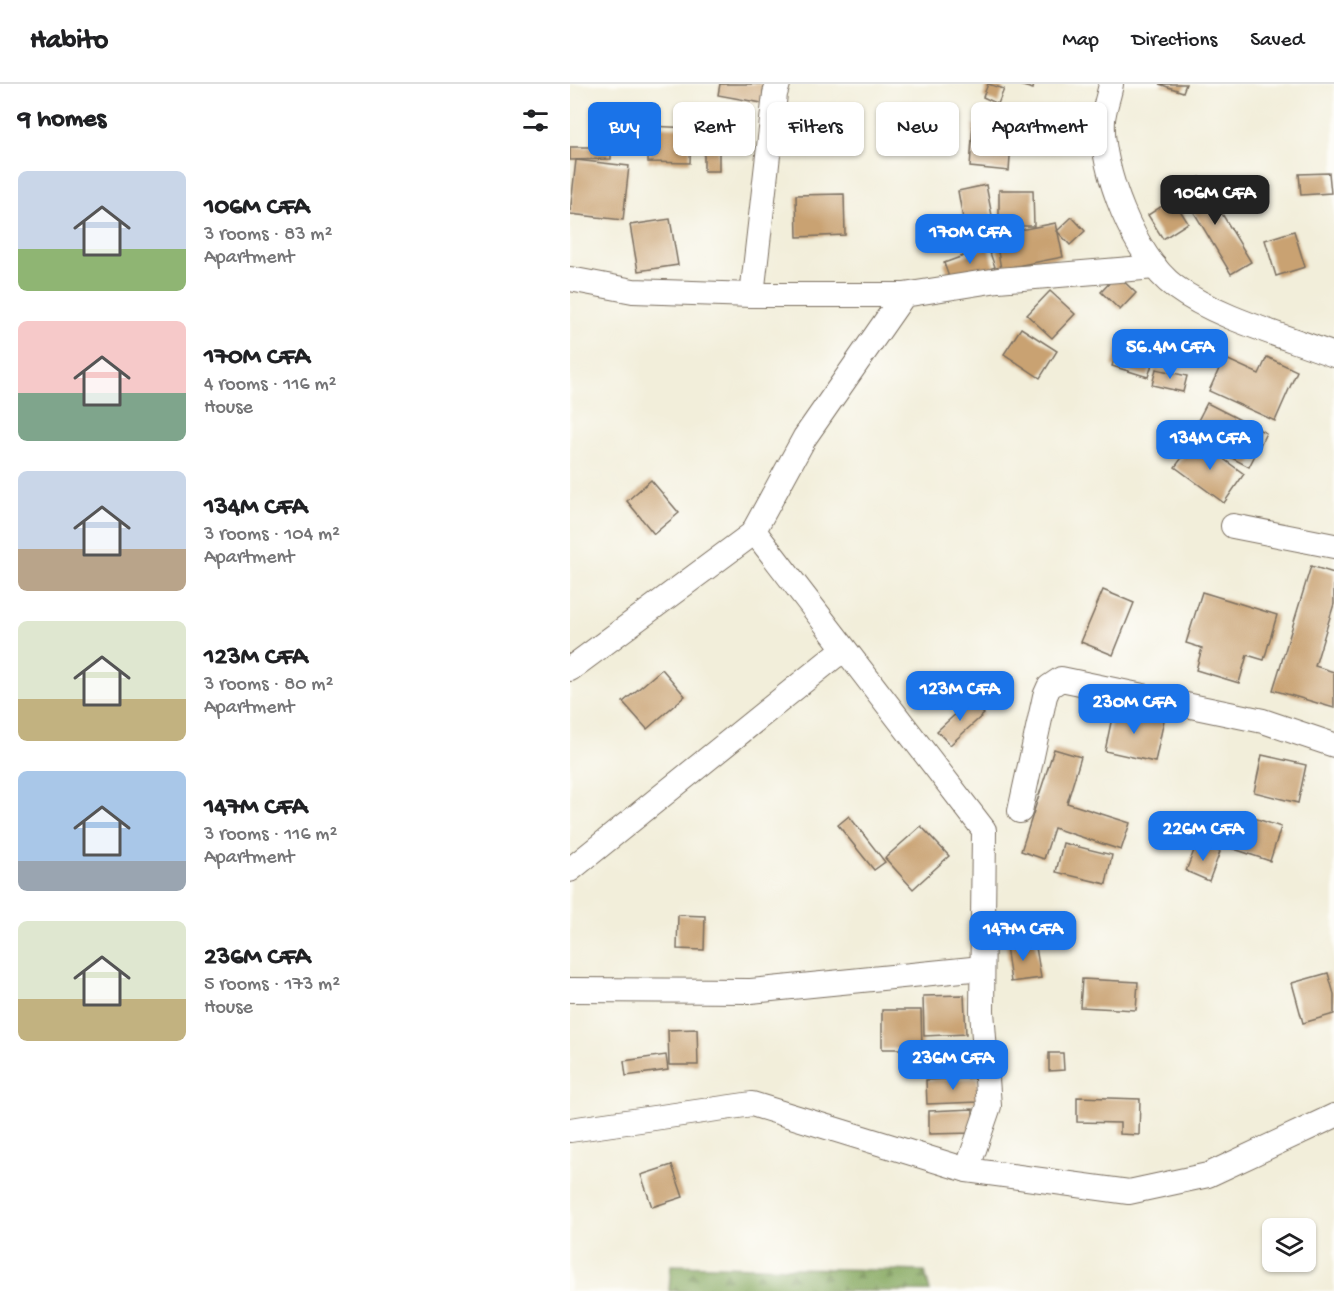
<!DOCTYPE html>
<meta charset="utf-8">
<style>
body{margin:0;font-family:"Gochi Hand",sans-serif;background:#f2f2f2;color:#202124;height:100vh;display:flex;flex-direction:column;font-size:22px;white-space:nowrap}
*{box-sizing:border-box;margin:0}
p{font-size:20px;color:#757577}
.icon{flex:none;width:33px;height:33px;fill:none;stroke:currentColor;stroke-width:2;stroke-linecap:round;stroke-linejoin:round}
.map{position:relative;flex:1;overflow:hidden}
.sheet{display:flex;flex-direction:column;background:#fff;width:570px}
.sheet>*{flex:none}
.banner{position:absolute;left:18px;top:18px;width:570px;height:54px;display:flex;gap:12px}
.fabs{position:absolute;left:692px;top:1134px;display:grid;gap:12px}
.fabs a{display:grid;place-items:center;width:54px;height:54px;border-radius:9px;background:#fff;box-shadow:0 2px 4px #0004;font-size:30px}
.price{position:absolute;translate:-50% -51px;padding:0 14px;border-radius:12px;background:#1a73e8;color:#fff;font-size:20px;line-height:39px;filter:drop-shadow(0 2px 3px #0008)}
.price::after{content:'';position:absolute;left:50%;top:36px;width:18px;height:14px;margin-left:-9px;background:inherit;clip-path:polygon(0 0,100% 0,50% 100%)}
.price.on{background:#222;color:#fff}
ul{padding:0;list-style:none}
li{display:flex;align-items:center;gap:18px;height:150px;padding:0 18px}
li span{display:grid;place-items:center;flex:none;width:168px;height:120px;border-radius:9px;color:#555}
li>.icon{margin-inline-start:auto}
span .icon{width:72px;height:72px;fill:#fffc;stroke-width:1}
li b{font-size:26px}
h2{display:flex;justify-content:space-between;align-items:center;height:72px;padding:0 18px;font-size:26px}
.pill{padding:0 21px;border-radius:9px;background:#fff;box-shadow:0 2px 4px #0004;font-size:21px;line-height:54px}
.pill.on{background:#1a73e8;color:#fff}
header{display:flex;align-items:center;gap:36px;box-sizing:border-box;height:84px;padding:0 30px;background:#fff;border-bottom:2px solid #e0e0e0}
header strong{font-size:28px}
nav{display:flex;gap:33px;margin-inline-start:auto;font-size:21px}
main{display:flex;flex:1;min-height:0}
.map>svg:first-child{display:block}
.forest{fill:url(#forest-firs);stroke:#5e683c;stroke-width:1.5}
.building{fill:#c9a272}
.lines{fill:none;stroke-linecap:round;stroke-linejoin:round}
.street-casing{stroke:#7b6f60;stroke-width:26}
.street{stroke:#fff;stroke-width:24}
</style>
<header>
<strong>Habito</strong>
<nav><a>Map</a><a>Directions</a><a>Saved</a></nav>
</header>
<main>
<section class="sheet">
<h2>9 homes<svg class="icon" aria-label="filters" viewBox="0 0 24 24"><path d="M4 7h16M4 17h16"/><circle cx="9" cy="7" r="2"/><circle cx="15" cy="17" r="2"/></svg></h2>
<ul>
<li><span style="background:linear-gradient(#c9d6e8 65%,#8fb573 0)"><svg class="icon" aria-label="home" viewBox="0 0 24 24"><path d="M3 11l9-7 9 7M6 9v11h12V9"/></svg></span><div><b>106M CFA</b><p>3 rooms · 83 m²</p><p>Apartment</p></div></li>
<li><span style="background:linear-gradient(#f6c9c9 60%,#7fa58c 0)"><svg class="icon" aria-label="home" viewBox="0 0 24 24"><path d="M3 11l9-7 9 7M6 9v11h12V9"/></svg></span><div><b>170M CFA</b><p>4 rooms · 116 m²</p><p>House</p></div></li>
<li><span style="background:linear-gradient(#c9d6e8 65%,#b9a48a 0)"><svg class="icon" aria-label="home" viewBox="0 0 24 24"><path d="M3 11l9-7 9 7M6 9v11h12V9"/></svg></span><div><b>134M CFA</b><p>3 rooms · 104 m²</p><p>Apartment</p></div></li>
<li><span style="background:linear-gradient(#dfe7d0 65%,#c2b280 0)"><svg class="icon" aria-label="home" viewBox="0 0 24 24"><path d="M3 11l9-7 9 7M6 9v11h12V9"/></svg></span><div><b>123M CFA</b><p>3 rooms · 80 m²</p><p>Apartment</p></div></li>
<li><span style="background:linear-gradient(#a9c7e8 75%,#9aa5b1 0)"><svg class="icon" aria-label="home" viewBox="0 0 24 24"><path d="M3 11l9-7 9 7M6 9v11h12V9"/></svg></span><div><b>147M CFA</b><p>3 rooms · 116 m²</p><p>Apartment</p></div></li>
<li><span style="background:linear-gradient(#dfe7d0 65%,#c2b280 0)"><svg class="icon" aria-label="home" viewBox="0 0 24 24"><path d="M3 11l9-7 9 7M6 9v11h12V9"/></svg></span><div><b>236M CFA</b><p>5 rooms · 173 m²</p><p>House</p></div></li>
</ul>
</section>
<div class="map">
<svg width="764" height="1207" viewBox="0 0 764 1207">
<defs>
<pattern id="forest-firs" width="22" height="20" patternUnits="userSpaceOnUse" patternTransform="scale(1.5)"><rect width="22" height="20" fill="#81a55a"/><path d="M5 1l3.5 6h-7zM16 11l3.5 6h-7z" fill="#6b874a"/></pattern>
</defs>
<rect width="100%" height="100%" fill="#fdfcf7"/>
<filter id="ink" filterUnits="userSpaceOnUse"><feTurbulence type="fractalNoise" baseFrequency=".0167" numOctaves="2"/><feDisplacementMap in="SourceGraphic" scale="12" xChannelSelector="R" yChannelSelector="G"/><feConvolveMatrix kernelMatrix="1 2 1 2 8 2 1 2 1" color-interpolation-filters="sRGB"/></filter>
<filter id="wash" filterUnits="userSpaceOnUse"><feTurbulence type="fractalNoise" baseFrequency=".008" numOctaves="4" result="noise"/><feDisplacementMap in="SourceGraphic" scale="24" xChannelSelector="R" yChannelSelector="G"/><feGaussianBlur stdDeviation="1.35" result="paint"/><feColorMatrix in="noise" values="0 0 0 0 0 0 0 0 0 0 0 0 0 0 0 0 0 1.4 0 .05"/><feComposite in="paint" operator="in"/></filter>
<g filter="url(#wash)">
<rect width="100%" height="100%" fill="#f2eeda"/>
<path class="forest" d="M101,1181l254,6 5,20h-261z"/>
<g id="blocks">
<g class="building">
<path d="M150,0h44l-2,19 -44,-8z"/>
<path d="M418,0l16,5 -6,15 -15,-7z"/>
<path d="M446,0h18l-1,5z"/>
<path d="M589,0h27l-3,8z"/>
<path d="M266,27l2,17 -52,8 -3,-17z"/>
<path d="M403,41l39,3 -3,43 -39,-4z"/>
<path d="M79,42l42,2 -1,35 -42,-1z"/>
<rect x="134" y="55" width="15" height="32"/>
<path d="M0,63h41v12l-41,1z"/>
<path d="M6,76l53,6 -6,54 -53,-6z"/>
<path d="M759,89l2,20 -30,2 -2,-21z"/>
<path d="M630,93l51,85 -20,12 -51,-85z"/>
<path d="M416,101l9,46 -29,5 -8,-45z"/>
<path d="M429,106h34l1,36h-35z"/>
<path d="M274,110l1,41 -48,2 -1,-42z"/>
<path d="M603,115l15,24 -25,16 -15,-24z"/>
<path d="M502,133l13,14 -15,14 -13,-14z"/>
<path d="M100,135l8,46 -40,6 -8,-46z"/>
<path d="M486,139l7,34 -62,12 -6,-34z"/>
<path d="M724,147l11,36 -29,9 -11,-36z"/>
<path d="M418,163l7,20 -44,16 -7,-20z"/>
<path d="M547,191l19,18 -16,17 -19,-18z"/>
<path d="M480,207l25,23 -23,24 -25,-23z"/>
<path d="M451,244l36,23 -17,27 -36,-24z"/>
<path d="M552,250l36,12 -10,31 -36,-11z"/>
<path d="M697,273l30,14 -22,50 -66,-30 15,-33 35,16z"/>
<path d="M586,285l31,7 -4,16 -31,-7z"/>
<path d="M637,319l59,30 -17,34 -59,-31z"/>
<path d="M626,355l48,35 -20,29 -49,-36z"/>
<path d="M81,396l28,33 -25,21 -27,-33z"/>
<path d="M741,482l23,7v31l-19,62 19,6v36l-61,-18z"/>
<path d="M533,506l31,13 -21,52 -32,-13z"/>
<path d="M632,508l75,23 -13,45 -17,-5 -8,28 -43,-13 6,-22 -16,-5z"/>
<path d="M92,585l23,27 -38,33 -24,-27z"/>
<path d="M401,616l13,14 -34,31 -13,-14z"/>
<path d="M544,624l50,12 -9,42 -50,-11z"/>
<path d="M484,665l27,8 -14,46 63,20 -9,27 -67,-22 -10,31 -23,-8z"/>
<path d="M692,671l44,10 -8,38 -44,-11z"/>
<path d="M672,730l39,13 -11,34 -39,-13z"/>
<path d="M279,732l36,46 -11,8 -36,-45z"/>
<path d="M351,742l28,30 -36,33 -28,-31z"/>
<path d="M493,759l49,12 -6,29 -50,-12z"/>
<path d="M627,759l23,9 -11,29 -23,-10z"/>
<path d="M108,831l27,1 -1,34 -27,-1z"/>
<path d="M465,857l6,37 -30,4 -5,-37z"/>
<path d="M758,889l6,21v20l-31,9 -11,-40z"/>
<path d="M512,895l56,3 -2,28 -56,-3z"/>
<path d="M394,911l2,39 -42,2 -1,-40z"/>
<path d="M312,926h39l1,39h-40z"/>
<path d="M127,945l1,36h-29l-1,-35z"/>
<path d="M479,969h14l1,17 -15,1z"/>
<path d="M96,971l2,15 -42,6 -2,-15z"/>
<path d="M408,994l1,24 -52,2 -1,-24z"/>
<path d="M507,1013l63,2 -1,36 -19,-1v-11l-43,-1z"/>
<path d="M403,1025v24l-44,1v-23z"/>
<path d="M102,1081l11,32 -31,10 -11,-32z"/>
</g>
</g>
</g>
<g filter="url(#ink)">
<use href="#blocks" fill-opacity="0" stroke="#7b6f60" stroke-width="1.5"/>
<g class="lines">
<defs>
<g id="street">
<path d="M541,0c-2,12 -7,24 -8,36 -3,49 32,138 72,167 42,31 110,49 159,68"/>
<path d="M0,195l63,12 119,4h152l94,-15 157,-13"/>
<path d="M182,211l23,-201 3,-10"/>
<path d="M663,442l101,20"/>
<path d="M184,447l230,299 -2,181 7,95 -22,64"/>
<path d="M0,585l182,-135 53,-97 99,-142"/>
<path d="M450,727l25,-115 4,-9 12,-8 202,42 71,24"/>
<path d="M0,786l265,-214 11,-4"/>
<path d="M0,906l181,1 231,-23"/>
<path d="M0,1046l182,-26 215,66 162,22 79,-17 126,-59"/>
</g>
</defs>
<use href="#street" class="street-casing"/>
<use href="#street" class="street"/>
</g>
</g>
</svg>
<div class="fabs">
<a><svg class="icon" aria-label="layers" viewBox="0 0 24 24"><path d="M12 4l9 5-9 5-9-5zM3 14l9 5 9-5"/></svg></a>
</div>
<b class="price on" style="left:645px;top:142px">106M CFA</b>
<b class="price" style="left:400px;top:181px">170M CFA</b>
<b class="price" style="left:600px;top:296px">56.4M CFA</b>
<b class="price" style="left:640px;top:387px">134M CFA</b>
<b class="price" style="left:390px;top:638px">123M CFA</b>
<b class="price" style="left:564px;top:651px">230M CFA</b>
<b class="price" style="left:633px;top:778px">226M CFA</b>
<b class="price" style="left:453px;top:878px">147M CFA</b>
<b class="price" style="left:383px;top:1007px">236M CFA</b>
<div class="banner">
<a class="pill on">Buy</a>
<a class="pill">Rent</a>
<a class="pill">Filters</a>
<a class="pill">New</a>
<a class="pill">Apartment</a>
</div>
</div>
</main>
